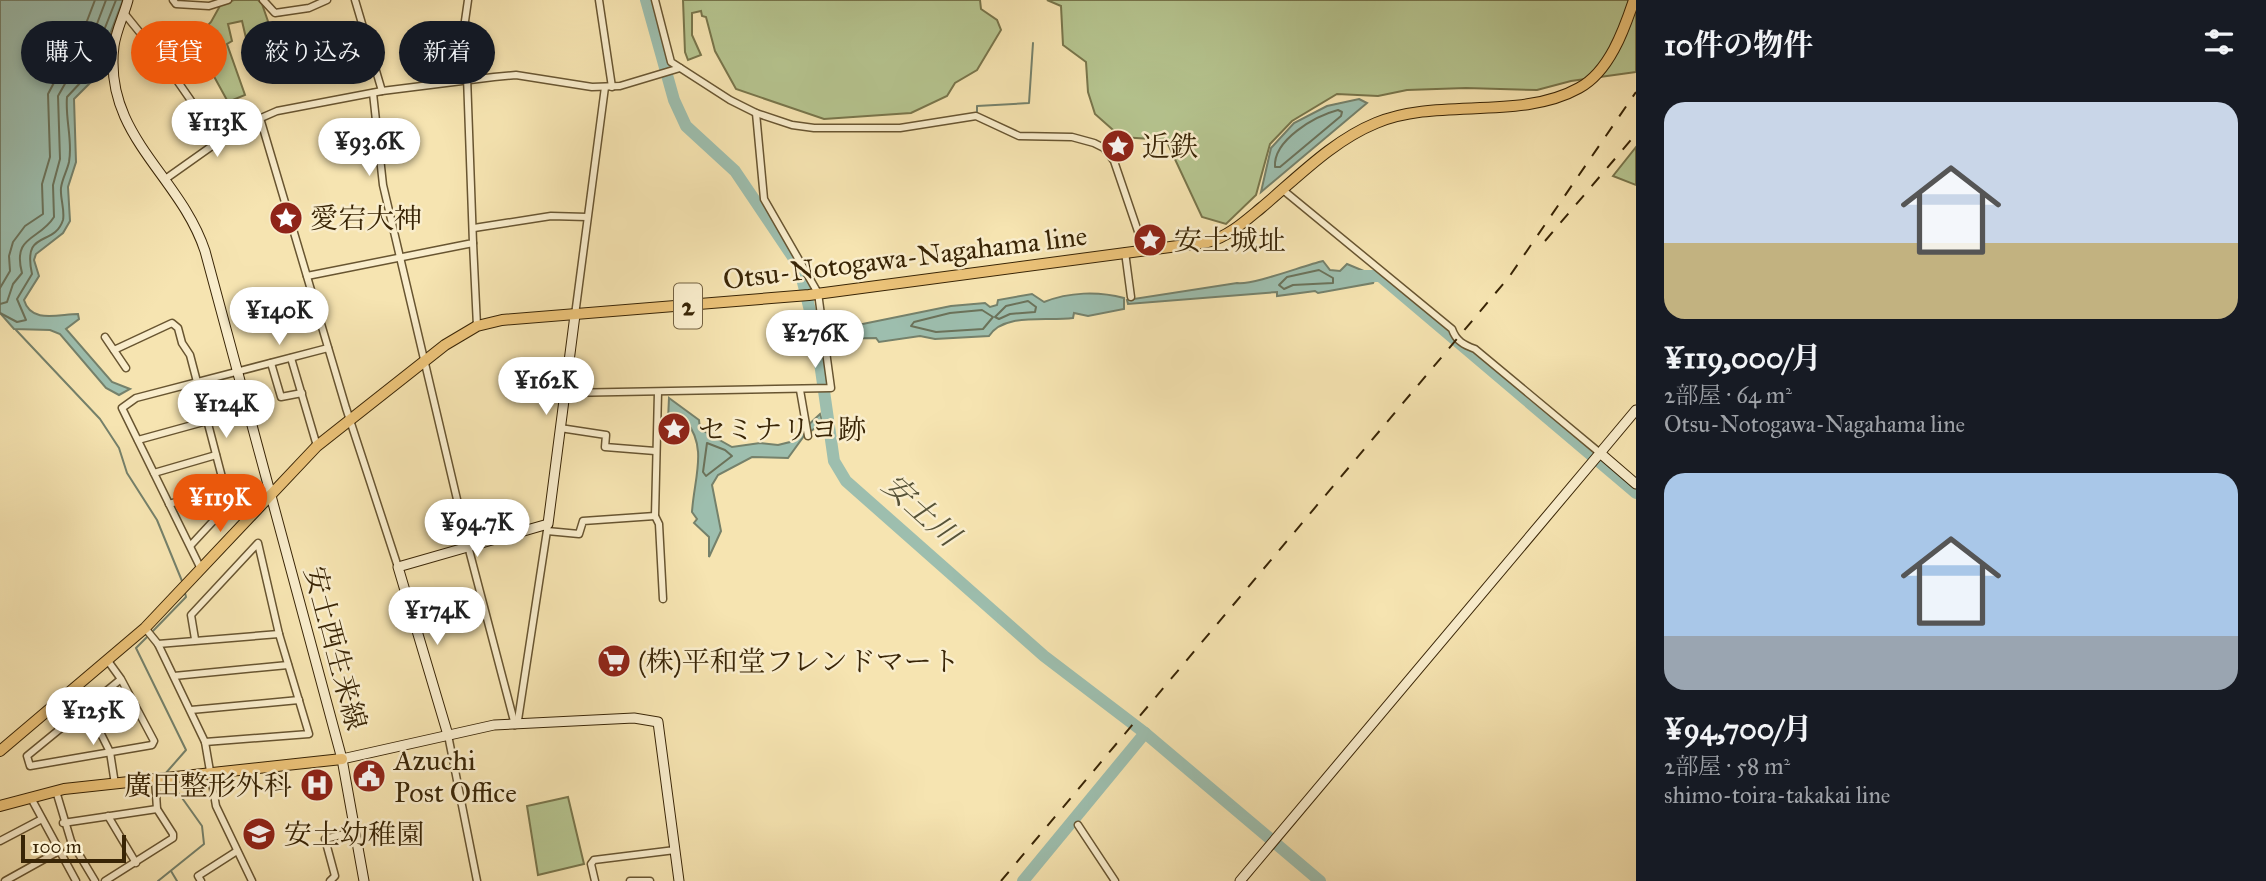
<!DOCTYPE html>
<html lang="ja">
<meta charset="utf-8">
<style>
body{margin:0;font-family:"IM FELL Great Primer","Noto Serif JP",serif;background:#242831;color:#f1f3f6;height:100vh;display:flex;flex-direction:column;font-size:26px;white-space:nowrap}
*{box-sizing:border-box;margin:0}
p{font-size:23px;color:#9ea1a6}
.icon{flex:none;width:38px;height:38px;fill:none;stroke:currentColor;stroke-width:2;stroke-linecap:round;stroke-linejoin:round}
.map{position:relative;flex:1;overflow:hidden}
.side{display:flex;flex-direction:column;background:#171b24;width:630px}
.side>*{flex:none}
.top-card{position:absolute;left:21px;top:21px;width:665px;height:63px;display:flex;gap:14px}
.scale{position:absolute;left:21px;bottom:18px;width:105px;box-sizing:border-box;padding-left:7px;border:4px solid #392506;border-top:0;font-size:19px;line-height:24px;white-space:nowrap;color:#392506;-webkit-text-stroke:5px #f9edcc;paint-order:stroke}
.price{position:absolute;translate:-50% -60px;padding:0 16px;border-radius:24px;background:#fff;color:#222;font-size:23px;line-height:46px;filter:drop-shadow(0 2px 4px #0008)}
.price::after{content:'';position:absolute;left:50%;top:42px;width:21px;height:16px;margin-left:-10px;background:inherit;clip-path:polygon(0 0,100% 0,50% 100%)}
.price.on{background:#ea580c;color:#fff}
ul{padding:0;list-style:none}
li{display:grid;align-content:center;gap:14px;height:371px;padding:0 28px}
li span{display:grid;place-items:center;height:217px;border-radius:21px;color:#555}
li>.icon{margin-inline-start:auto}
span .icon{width:126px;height:126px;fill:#fffc;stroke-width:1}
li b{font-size:30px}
h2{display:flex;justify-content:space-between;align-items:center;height:84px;padding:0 28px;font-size:30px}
.chip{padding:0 24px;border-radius:32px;background:#171b24;box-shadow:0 4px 10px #0003;font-size:24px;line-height:63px}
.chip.on{background:#ea580c;color:#fff}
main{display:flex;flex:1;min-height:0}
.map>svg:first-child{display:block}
.green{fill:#b6c590;stroke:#78754b;stroke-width:2}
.water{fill:#9dbeae;stroke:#75816b;stroke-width:2}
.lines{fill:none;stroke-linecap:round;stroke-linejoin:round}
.shore{stroke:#6b725a;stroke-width:2}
.stream{stroke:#75816b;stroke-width:2}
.river{stroke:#9dbeae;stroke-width:12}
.street-casing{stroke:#685531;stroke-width:9}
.secondary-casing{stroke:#392506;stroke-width:11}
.primary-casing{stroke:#392506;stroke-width:12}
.street{stroke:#f9edcc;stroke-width:6}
.secondary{stroke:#f9edcc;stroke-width:9}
.primary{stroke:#ebc278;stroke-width:10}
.rail{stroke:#392506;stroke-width:2;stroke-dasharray:12 12;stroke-linecap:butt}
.labels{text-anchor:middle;stroke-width:5;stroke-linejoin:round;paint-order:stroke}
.shield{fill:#f9edcc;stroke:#736141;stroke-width:2}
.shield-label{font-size:26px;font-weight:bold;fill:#392506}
.poi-label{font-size:28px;fill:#392506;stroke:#f9edcc;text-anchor:start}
.street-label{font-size:28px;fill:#392506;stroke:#f9edcc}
.water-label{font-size:30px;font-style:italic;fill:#575338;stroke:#f9edcc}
</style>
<main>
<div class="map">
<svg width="1636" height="881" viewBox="0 0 1636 881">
<rect width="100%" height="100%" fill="#f6e4b1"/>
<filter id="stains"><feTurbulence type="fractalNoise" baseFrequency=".00286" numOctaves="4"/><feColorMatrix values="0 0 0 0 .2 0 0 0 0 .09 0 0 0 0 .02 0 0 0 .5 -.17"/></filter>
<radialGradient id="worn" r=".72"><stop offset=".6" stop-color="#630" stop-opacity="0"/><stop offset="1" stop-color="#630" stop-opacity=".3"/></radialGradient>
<g class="green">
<path d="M234,0h24l4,4 17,49 -20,5 -8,-17 -5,-3 -4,-17 -14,3 4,17 -5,3 18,51 -17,7 -34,-62 17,-18 10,-18z"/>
<path d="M683,0h297l1,9 16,11 4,10 -24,40 -22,13 -8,13 -36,17 -87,6 -88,-30 -21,-38 -9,-34 -4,-1 -1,-5 -9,2v22l9,20 -13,5 -3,-8z"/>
<path d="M1047,0h589v72l-65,9 -34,9 -71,-2 -59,2 -29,6 -41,-2 -45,27 -22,23 -14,51 -30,29 -24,-7 -36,-77 -45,-3 -26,-23 -7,-22 -2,-30 -23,-17 -2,-39z"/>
<path d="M1636,147v38l-23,-9z"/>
<path d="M568,797l16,67 -46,11 -11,-69z"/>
</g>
<g class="water">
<path d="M0,0h123l-19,50 -2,21 -28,28 2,63 -8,25 2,34 -7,12 -27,21 -2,6 5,16 -15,24c7,24 35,14 54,14l1,5 -13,10 46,53 18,7 -11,6 -13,-7 -46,-54 -10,-4 -36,-1 -14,-16z"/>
<path d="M1359,99l8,4 -106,89 10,-44 23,-25 33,-17z"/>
<path d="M1323,261l7,9 10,1 7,-7 29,12 -3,7 -55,10 -3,-2 -38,5v-4l-149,12 -1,-4 110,-17c17,2 65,-17 86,-22z"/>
<path d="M1032,294l12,8c25,-10 54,-11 80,-4v11l-36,7 -14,-3 -1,5c-26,4 -69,-6 -84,18l-54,3 -15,-3 -41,6 -3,-4 -54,1 -2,-15 23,4 108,-22 34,-3 5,4 7,-2 1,-5z"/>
<path d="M669,398l30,22 1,9 32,18 28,-4 18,2 12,-3 30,-28 4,12 -3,-2 -17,12 -16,22 -36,-1 -34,18 -6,10 9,46 -12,26v-20l-15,-14 3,-4 -5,-7c2,-34 16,-64 -6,-91l-18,-1z"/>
</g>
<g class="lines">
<g class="shore">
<path d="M1338,110l4,2 -1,4 -61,51h-5c-2,-27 40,-51 63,-57z"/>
<path d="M1319,270l14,8v5l-40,2 -9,4 -5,-4 8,-8z"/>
<path d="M0,288l10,-17 -1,-15 4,-14 12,-16 18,-12 -1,-30 8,-27 -2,-63 10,-19 19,-17 2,-16 16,-42"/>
<path d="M1028,301l8,6 -1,5 -25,2 -11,5 -4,-2 11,-11z"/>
<path d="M0,304l7,-2 6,-18 9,-11c-10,-38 17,-32 32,-56l-1,-32 7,-26 -2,-63 8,-14 21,-19 2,-18 17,-45"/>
<path d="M982,310l11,7 -10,12 -47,3 -25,-6 3,-4 36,-9z"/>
<path d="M0,313l17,9 9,-2 -9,-21 15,-25c-10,-46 22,-26 31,-54 2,-10 -3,-22 -2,-32 1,-9 6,-17 8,-26 4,-21 -4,-43 -2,-65l28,-30 2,-19 19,-48"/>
<path d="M707,443l18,7 7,6 -26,20 -3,-4z"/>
</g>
<g class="stream">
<path d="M277,16l11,-2"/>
<path d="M977,114v-8l52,-3 4,-60"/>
<path d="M16,330l84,89 19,29 8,25 30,47 25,61"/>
<path d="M151,633l35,-36 -1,-4"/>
<path d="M147,637l-11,11 50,102 -21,24"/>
<path d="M171,871l6,10"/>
<path d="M158,881l46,-37 -2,-18 -32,-45"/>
</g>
<g class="river">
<path d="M646,0l28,100 12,26 49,45 64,95 17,69 18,126 12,20 198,175 101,77 175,148"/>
<path d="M1352,276h28l256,217"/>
<path d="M1023,881l122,-148"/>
</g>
<defs>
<g id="street">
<path d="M173,0l3,4 33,2 19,-6"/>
<path d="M263,0l12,13 34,-5 18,-8"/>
<path d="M355,0l27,91"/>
<path d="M599,0l13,87"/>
<path d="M655,0l16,62 59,38 26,13 36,12 22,3h86l76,-12 43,20 53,1 22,6 10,5 10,13 30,88"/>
<path d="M124,13l43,53 52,75"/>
<path d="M373,93l10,92 85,361 47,179"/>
<path d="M260,118l86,290 52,159"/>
<path d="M164,180l72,-51 41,-18 105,-20 112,-14 22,-2 76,12 28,-1 60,-18"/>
<path d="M1283,190l169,139c4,12 12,16 23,20l125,104"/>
<path d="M474,228l77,-12 36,1"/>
<path d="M473,243l4,83"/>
<path d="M1125,252l6,45"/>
<path d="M307,276l166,-33 -8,-222 3,-21"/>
<path d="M575,315l30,-228"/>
<path d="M105,337l21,31"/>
<path d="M114,350l58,-27 6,5 4,15 8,12 39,149 -38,41"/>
<path d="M291,358l26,88"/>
<path d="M271,363l10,34 21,-4"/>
<path d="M800,390l8,46"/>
<path d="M658,392l-3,124 4,8 4,75"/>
<path d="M564,393l267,-5 -13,-95 -54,-94 -8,-86"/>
<path d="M560,428l46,7 -1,12 50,4"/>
<path d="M138,440l69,-19"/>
<path d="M154,473l62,-18"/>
<path d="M169,504l56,-16"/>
<path d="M547,531l32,3 4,-13 72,-5"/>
<path d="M201,569l-79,-161 14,-10 192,-50"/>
<path d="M145,628l13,16 47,98 11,64 36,75"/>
<path d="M195,639l-4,-24 67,-72 21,91 30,100 -104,8"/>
<path d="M158,644l121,-10"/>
<path d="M108,661l13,18 33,62 -2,4 -122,21 -3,-10 94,-77"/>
<path d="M174,676l114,-11"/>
<path d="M87,706l23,46 5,32"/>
<path d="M191,710l108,-10"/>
<path d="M515,725l3,-5 30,-196"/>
<path d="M448,735l29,146"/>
<path d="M56,791l15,50 24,40"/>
<path d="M31,798l45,83"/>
<path d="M108,816l28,47"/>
<path d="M63,823l94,-14"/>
<path d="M1078,825l37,56"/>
<path d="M0,841l42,-22"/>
<path d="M5,881l54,-30"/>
<path d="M105,881l68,-43v-4l-16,-25 -2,-30"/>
<path d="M201,881l-3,-5 39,-25"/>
<path d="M330,881l5,-5 -10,-37 31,-8"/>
<path d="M595,881l-4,-17 3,-4 81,-10"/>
<path d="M630,881h20"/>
</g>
<g id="secondary">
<path d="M128,0c-4,15 -12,31 -14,46 -11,89 66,129 91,205l137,508 22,122"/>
<path d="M1636,410l-36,43 36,31"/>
<path d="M448,735l-50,-168 150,-43 27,-209"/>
<path d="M342,759l152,-34 140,-7 24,4 21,159"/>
<path d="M1240,881l360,-428"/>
</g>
<g id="primary">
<path d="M0,751l145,-123 172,-182 128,-101 32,-19 25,-6 307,-25 399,-53c21,-6 36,-20 53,-34 36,-30 71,-67 115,-85 61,-26 144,-2 203,-35 30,-16 45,-58 55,-88"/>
<path d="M0,806l64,-17 278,-30"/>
</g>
</defs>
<use href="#street" class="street-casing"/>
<use href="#secondary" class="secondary-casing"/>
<use href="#primary" class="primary-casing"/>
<use href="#street" class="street"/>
<use href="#secondary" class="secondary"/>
<use href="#primary" class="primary"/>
<g class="rail">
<path d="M1545,241l91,-107"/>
<path d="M1001,881l508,-604 127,-185"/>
</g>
</g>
<defs>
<symbol id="sight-disc" viewBox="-11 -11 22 22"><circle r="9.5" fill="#8f2418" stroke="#f9edcc"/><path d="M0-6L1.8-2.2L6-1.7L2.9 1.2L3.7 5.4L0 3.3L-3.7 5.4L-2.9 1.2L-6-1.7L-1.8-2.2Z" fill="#fff"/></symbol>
<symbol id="supermarket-disc" viewBox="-11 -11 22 22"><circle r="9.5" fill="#8f2418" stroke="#f9edcc"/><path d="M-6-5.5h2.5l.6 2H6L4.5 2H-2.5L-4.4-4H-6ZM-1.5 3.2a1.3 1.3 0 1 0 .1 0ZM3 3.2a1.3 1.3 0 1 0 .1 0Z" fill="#fff"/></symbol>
<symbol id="civic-disc" viewBox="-11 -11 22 22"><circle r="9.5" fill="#8f2418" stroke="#f9edcc"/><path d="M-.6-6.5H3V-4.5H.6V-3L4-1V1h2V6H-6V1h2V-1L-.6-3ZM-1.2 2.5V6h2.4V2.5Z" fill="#fff"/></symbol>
<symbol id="hospital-disc" viewBox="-11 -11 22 22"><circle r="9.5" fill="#8f2418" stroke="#f9edcc"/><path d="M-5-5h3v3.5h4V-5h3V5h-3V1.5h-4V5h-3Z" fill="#fff"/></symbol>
<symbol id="school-disc" viewBox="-11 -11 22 22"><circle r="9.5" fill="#8f2418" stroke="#f9edcc"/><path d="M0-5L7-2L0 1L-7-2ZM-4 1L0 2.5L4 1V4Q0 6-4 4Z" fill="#fff"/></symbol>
</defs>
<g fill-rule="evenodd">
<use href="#sight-disc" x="1099" y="127" width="38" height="38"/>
<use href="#sight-disc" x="267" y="199" width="38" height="38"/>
<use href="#sight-disc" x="1131" y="221" width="38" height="38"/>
<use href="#sight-disc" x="655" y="410" width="38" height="38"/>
<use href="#supermarket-disc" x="595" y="642" width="38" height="38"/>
<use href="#civic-disc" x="350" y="757" width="38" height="38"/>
<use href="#hospital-disc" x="298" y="766" width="38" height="38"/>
<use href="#school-disc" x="240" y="815" width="38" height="38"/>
</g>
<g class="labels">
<rect class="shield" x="674" y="283.5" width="28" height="45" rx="5"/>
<g class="shield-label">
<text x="688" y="315">2</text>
</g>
<g class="poi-label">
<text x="1142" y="156">近鉄</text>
<text x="310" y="228">愛宕大神</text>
<text x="1174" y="250">安土城址</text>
<text x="698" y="439">セミナリヨ跡</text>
<text x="638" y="671">(株)平和堂フレンドマート</text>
<text x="394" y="770">Azuchi<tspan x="394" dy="32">Post Office</tspan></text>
<text x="292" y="795" text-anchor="end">廣田整形外科</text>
<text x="284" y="844">安土幼稚園</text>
</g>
<g class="street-label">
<text transform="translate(905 257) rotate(-7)" y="10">Otsu-Notogawa-Nagahama line</text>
<text transform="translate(336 648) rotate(75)" y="10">安土西生来線</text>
</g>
<g class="water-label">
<text transform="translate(921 510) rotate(42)" y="10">安土川</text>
</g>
</g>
<rect width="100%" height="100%" filter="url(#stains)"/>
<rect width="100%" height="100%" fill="url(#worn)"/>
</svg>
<div class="scale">100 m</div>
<b class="price" style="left:217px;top:159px">¥113K</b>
<b class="price" style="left:369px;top:178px">¥93.6K</b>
<b class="price" style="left:279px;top:347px">¥140K</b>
<b class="price" style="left:815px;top:370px">¥276K</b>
<b class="price" style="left:546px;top:417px">¥162K</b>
<b class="price" style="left:226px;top:440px">¥124K</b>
<b class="price on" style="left:220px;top:534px">¥119K</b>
<b class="price" style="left:477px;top:559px">¥94.7K</b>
<b class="price" style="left:437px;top:647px">¥174K</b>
<b class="price" style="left:93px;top:747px">¥125K</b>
<div class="top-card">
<a class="chip">購入</a>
<a class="chip on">賃貸</a>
<a class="chip">絞り込み</a>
<a class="chip">新着</a>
</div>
</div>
<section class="side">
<h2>10件の物件<svg class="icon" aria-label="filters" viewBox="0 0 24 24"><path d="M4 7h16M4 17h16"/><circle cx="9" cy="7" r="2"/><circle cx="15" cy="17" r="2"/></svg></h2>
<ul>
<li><span style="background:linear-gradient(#c9d6e8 65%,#c2b280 0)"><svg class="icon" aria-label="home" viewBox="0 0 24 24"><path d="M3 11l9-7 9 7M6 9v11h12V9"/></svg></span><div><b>¥119,000/月</b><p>2部屋 · 64 m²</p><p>Otsu-Notogawa-Nagahama line</p></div></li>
<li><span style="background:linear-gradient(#a9c7e8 75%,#9aa5b1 0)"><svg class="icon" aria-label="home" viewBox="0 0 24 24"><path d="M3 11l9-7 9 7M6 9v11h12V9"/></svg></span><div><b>¥94,700/月</b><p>2部屋 · 58 m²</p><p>shimo-toira-takakai line</p></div></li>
</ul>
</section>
</main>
